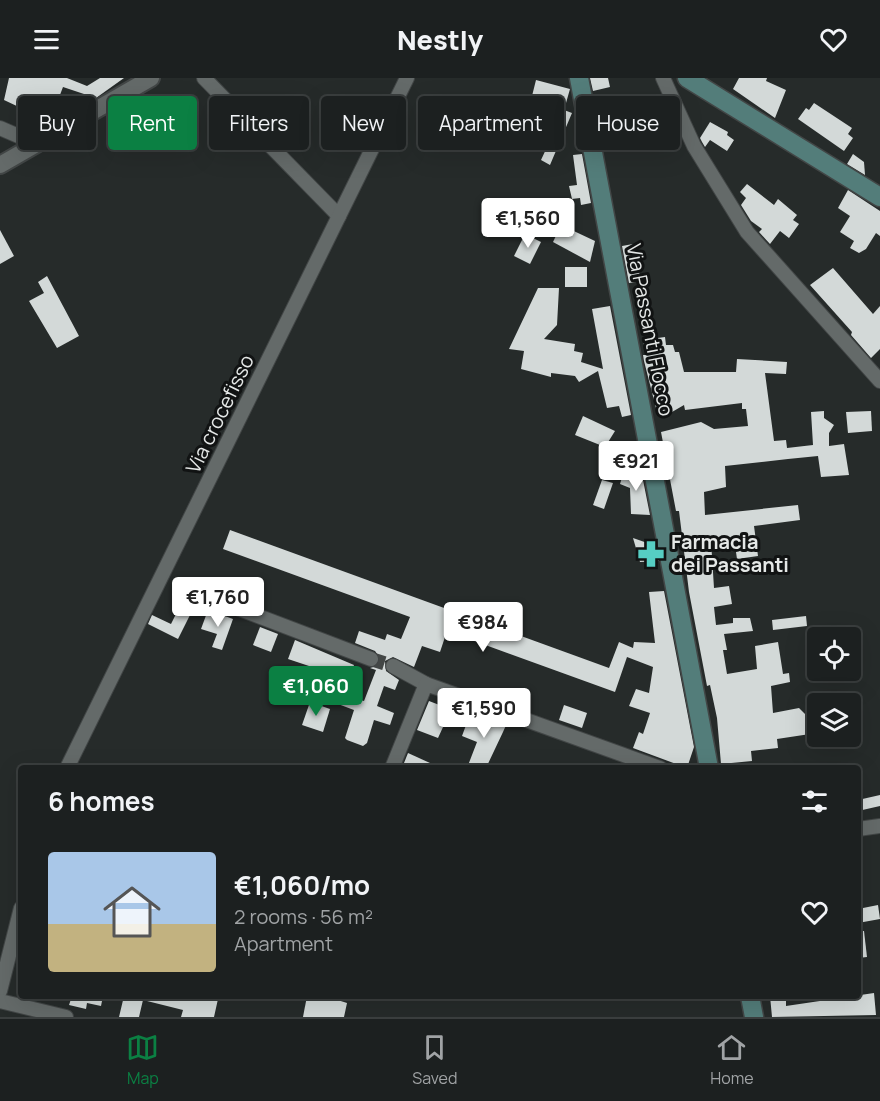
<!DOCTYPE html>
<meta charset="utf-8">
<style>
body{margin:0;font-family:Manrope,sans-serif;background:#252829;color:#f1f3f6;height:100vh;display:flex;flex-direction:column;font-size:22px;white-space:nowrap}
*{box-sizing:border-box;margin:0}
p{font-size:20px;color:#a0a3a5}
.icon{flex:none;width:33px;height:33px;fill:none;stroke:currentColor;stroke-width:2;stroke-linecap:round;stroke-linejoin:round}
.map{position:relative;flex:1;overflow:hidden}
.side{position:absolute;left:18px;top:687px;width:843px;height:234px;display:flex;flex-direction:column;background:#1c2020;border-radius:6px;box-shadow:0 6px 24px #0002,0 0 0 2px #3a3e3e}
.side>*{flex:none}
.hud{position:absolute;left:18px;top:18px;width:844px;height:54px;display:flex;gap:12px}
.controls{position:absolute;left:807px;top:549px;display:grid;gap:12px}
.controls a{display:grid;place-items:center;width:54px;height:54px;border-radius:6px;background:#1c2020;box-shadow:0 6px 24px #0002,0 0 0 2px #3a3e3e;font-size:30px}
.price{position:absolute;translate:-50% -51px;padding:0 14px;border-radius:6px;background:#fff;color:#222;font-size:20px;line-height:39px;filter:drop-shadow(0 2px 3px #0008)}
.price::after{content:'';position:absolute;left:50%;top:36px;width:18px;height:14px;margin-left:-9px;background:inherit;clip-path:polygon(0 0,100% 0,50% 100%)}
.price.on{background:#0b8043;color:#fff}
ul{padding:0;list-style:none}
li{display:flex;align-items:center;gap:18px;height:150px;padding:0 30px}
li span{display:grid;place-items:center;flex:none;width:168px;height:120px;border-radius:6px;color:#555}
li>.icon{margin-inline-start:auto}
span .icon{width:72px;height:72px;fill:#fffc;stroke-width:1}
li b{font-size:26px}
h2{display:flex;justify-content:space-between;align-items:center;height:72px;padding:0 30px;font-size:26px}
.tag{padding:0 21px;border-radius:6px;background:#1c2020;box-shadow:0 6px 24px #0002,0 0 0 2px #3a3e3e;font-size:21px;line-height:54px}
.tag.on{background:#0b8043;color:#fff}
header{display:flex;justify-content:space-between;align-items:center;height:78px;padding:0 30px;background:#1c2020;font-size:27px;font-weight:800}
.tabs{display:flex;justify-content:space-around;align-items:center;height:84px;border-top:2px solid #3a3e3e;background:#1c2020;font-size:16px;color:#a0a3a5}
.tabs a{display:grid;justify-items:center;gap:3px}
.tabs .on{color:#0b8043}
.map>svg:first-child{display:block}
.building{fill:#d3d9d8}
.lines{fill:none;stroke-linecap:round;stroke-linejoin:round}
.minor-tunnel{stroke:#434746;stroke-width:14;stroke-dasharray:14 7;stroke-linecap:butt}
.minor-casing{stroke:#424646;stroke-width:16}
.tertiary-casing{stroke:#424646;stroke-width:20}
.secondary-casing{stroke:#424646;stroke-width:21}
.minor{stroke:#646a69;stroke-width:14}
.tertiary{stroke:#646a69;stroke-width:16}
.secondary{stroke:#537d7a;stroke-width:18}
.labels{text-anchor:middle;stroke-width:6;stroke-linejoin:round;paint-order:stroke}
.street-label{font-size:20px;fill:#e5e8e7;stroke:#111313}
.poi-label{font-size:20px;font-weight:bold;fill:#e5e8e7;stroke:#111313;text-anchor:start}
</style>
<header><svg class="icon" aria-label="menu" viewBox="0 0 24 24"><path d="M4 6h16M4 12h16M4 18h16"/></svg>Nestly<svg class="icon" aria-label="heart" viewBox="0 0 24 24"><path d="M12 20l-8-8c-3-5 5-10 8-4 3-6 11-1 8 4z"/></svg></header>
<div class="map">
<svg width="880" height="939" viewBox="0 0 880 939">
<rect width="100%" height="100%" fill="#262b2a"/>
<g class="building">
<path d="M9,0h58l20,8 13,-8h24l-28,20 -33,-11 -8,21 6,6 -25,18 -7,-9 9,-7 -34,-16z"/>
<path d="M590,0h18l2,9 -17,4z"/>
<path d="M739,0h28l-1,3 20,9 -11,28 -42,-29z"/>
<path d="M536,2l34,9 -6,21 8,3 -22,52 -9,-5 14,-30 -21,-8 9,-23 -11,-3z"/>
<path d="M814,25l38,25 -4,6 5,4 -9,13 -46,-32 8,-11 3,2z"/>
<path d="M710,44l18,10 -1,3 7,5 -7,11 -17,-11 -5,7 -3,-5 -2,-4z"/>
<path d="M582,76l9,49 -10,2 -1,-7 -8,1 -3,-13 8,-1 -4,-30z"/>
<path d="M853,76l11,8 1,13 -18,-11z"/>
<path d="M747,106l27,21 4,-6 19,16 -4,5 6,4 -10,14 -9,-7 -10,13 -11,-12 3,-3 -11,-8 -10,-16 5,-7 -6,-6z"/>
<path d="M848,112l32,21v25l-4,-3 -10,16 -7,4 -9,-5 4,-7 -14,-9 10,-16 -12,-8z"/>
<path d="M561,147l34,16 -5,21 -37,-20z"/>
<path d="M0,152l14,26 -14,8z"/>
<path d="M525,156l16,8 -11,22 -16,-8z"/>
<path d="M633,166l8,37 -12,2 -7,-37z"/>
<rect x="565" y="189" width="22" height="20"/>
<path d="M833,190l40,46 7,-8v43l-9,9 -20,-23 1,-3 -42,-47z"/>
<path d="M47,198l32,60 -22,12 -28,-47 15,-8 -6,-11z"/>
<path d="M538,210h21l-2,37 -13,14 31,5 -1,7 9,2 -2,9 22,7 -11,-60 18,-3 21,109 -9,2 -3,-11 -12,2 -9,-37 -19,11 -4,-6 -24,-3v4l-30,-8 3,-18 -15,-2z"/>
<path d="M665,259l1,8h7l2,7h4l5,20h52l1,-13 50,3 -1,12 -21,-1 9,68 12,-1 1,8 26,-3 -2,-33 13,-1v7l10,7 -5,8v13l15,-2 5,31 -28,2 -3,-21 -30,3 -63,7 1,21 -22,5 1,23 93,-10 2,15 -46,6 4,30 -21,3 -3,-21 -23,3 3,47 15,-2 3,18 -18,3 2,18 17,-2v-5h17l3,13 -29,3 3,16h-4l4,24 30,-5 -2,-23 23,-4 5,32 6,-1 1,9 -19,4 2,27 26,-5 8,8 3,18 -33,5 1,9 -27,3 1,10 -31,3 -4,-46 -7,-33 -3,1 -18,-94 -10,-81h-3l-15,-79 40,-10 13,7 34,-3 -2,-17h-4v-6l-57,7 -1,-5 -12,7h-15l-13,-51 -1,-6h3l-3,-15z"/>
<path d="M871,333l1,20 -24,2 -2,-21z"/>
<path d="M583,338l32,15 -10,16 -30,-12z"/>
<path d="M625,390l8,3 8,-1 9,45 -19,-1 -1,-26 -10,-4z"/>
<path d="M602,402l11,3 -9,26 -11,-4z"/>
<path d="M230,452l379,138 10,-26 14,6 1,-6 21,1 -6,-51 15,-1 30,156 -7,21 -54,-20 6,-16 4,2 7,-21 -21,-7 7,-17 13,4 4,-26 -26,-10 -12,35 -168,-61 -7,21 -18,-6 -8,21 -21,-10 -8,4 1,10 13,9 -4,10 -11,-4 -7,20 17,7 -4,12 -16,-5 -7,23 -4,3 -16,-6 -2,-2 9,-28 -24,-9 9,-25 -51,-17 7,-19 59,25 -11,29 21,7 12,-31 -6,-2 7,-2 3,-8 -5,-7 -20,-8 4,-12 26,9 2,-6 14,5 9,-22 -187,-68z"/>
<path d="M633,460l23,8 3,15 -19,1z"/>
<path d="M178,504l23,11 -23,46 -30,-15 4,-9 19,9 12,-24 -11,-5z"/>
<path d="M208,532l25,9 -11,31 -10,-3 5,-13 -16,-5z"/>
<path d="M806,538l1,10 -34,4 -1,-10z"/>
<path d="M260,549l18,7 -7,18 -18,-7z"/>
<path d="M429,623l13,5 -1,4 8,4 -11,24 -21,-8z"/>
<path d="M310,624l20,7 -7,23 -21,-7z"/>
<path d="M564,627l23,8 -5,15 -23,-8z"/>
<path d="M487,637l20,8 -4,9 -17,36h-19l10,-26 -15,-6 7,-19 15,6z"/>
<path d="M408,675l33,15h-39z"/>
<path d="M880,717v11l-22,5v-11z"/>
<path d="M878,827l2,14 -22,4v-14z"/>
<path d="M858,853h6l3,26 -9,1z"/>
<path d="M874,915l2,22 -104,2 -2,-21h16v10z"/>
<path d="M72,918h31l-2,10 -14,-3 -1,6 -17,-4z"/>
<path d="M124,918h83l11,3 -4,18h-33l2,-7 -40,-10 -4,17h-20z"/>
<path d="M307,918h18l22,7 -3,14h-41z"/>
</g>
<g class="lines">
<path class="minor-tunnel" d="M371,581l22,7"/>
<defs>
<g id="minor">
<path d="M204,0l135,138"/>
<path d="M663,0l31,68 53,86 133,149"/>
<path d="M0,50l37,16"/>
<path d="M237,530l134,51"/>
<path d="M393,588l33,18"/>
<path d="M67,690l340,-690"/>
<path d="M392,690l34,-84 234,84"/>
<path d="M858,751l22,-3"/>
<path d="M0,913l21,-83"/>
<path d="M0,923l66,16"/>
</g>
<path id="tertiary" d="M0,87l151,-87"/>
<g id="secondary">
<path d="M579,0l130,690"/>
<path d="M687,0l193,119"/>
<path d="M750,918l4,21"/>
</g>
</defs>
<use href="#minor" class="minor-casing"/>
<use href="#tertiary" class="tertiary-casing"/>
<use href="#secondary" class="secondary-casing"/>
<use href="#minor" class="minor"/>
<use href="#tertiary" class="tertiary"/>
<use href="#secondary" class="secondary"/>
</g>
<defs>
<symbol id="pharmacy-bare" viewBox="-9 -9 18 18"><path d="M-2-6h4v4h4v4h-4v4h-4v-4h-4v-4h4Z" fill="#56cec3" stroke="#111313" stroke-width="2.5" paint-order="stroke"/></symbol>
</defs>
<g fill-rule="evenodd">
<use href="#pharmacy-bare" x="632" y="457" width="38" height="38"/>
</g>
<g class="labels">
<g class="street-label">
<text transform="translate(650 252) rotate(79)" y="7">Via Passanti Flocco</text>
<text transform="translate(220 336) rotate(-64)" y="7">Via crocefisso</text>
</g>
<g class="poi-label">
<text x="671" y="471">Farmacia<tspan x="671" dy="23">dei Passanti</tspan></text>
</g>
</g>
</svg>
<div class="controls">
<a><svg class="icon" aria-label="locate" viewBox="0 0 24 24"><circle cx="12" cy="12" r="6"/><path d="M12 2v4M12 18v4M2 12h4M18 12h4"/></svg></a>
<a><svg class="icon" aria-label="layers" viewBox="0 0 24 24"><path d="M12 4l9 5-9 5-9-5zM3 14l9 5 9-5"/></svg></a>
</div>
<b class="price" style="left:528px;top:171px">€1,560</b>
<b class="price" style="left:636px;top:414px">€921</b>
<b class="price" style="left:218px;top:550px">€1,760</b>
<b class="price" style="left:483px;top:575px">€984</b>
<b class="price on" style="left:316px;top:639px">€1,060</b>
<b class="price" style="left:484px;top:661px">€1,590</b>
<div class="hud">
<a class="tag">Buy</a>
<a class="tag on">Rent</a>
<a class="tag">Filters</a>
<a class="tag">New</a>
<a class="tag">Apartment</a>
<a class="tag">House</a>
</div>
<section class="side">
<h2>6 homes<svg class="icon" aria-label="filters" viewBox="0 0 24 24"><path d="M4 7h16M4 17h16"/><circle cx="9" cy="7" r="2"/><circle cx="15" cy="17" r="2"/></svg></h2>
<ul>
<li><span style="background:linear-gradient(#a9c7e8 60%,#c2b280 0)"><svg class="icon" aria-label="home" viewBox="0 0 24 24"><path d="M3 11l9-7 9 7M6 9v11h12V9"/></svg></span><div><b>€1,060/mo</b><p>2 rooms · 56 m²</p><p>Apartment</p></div><svg class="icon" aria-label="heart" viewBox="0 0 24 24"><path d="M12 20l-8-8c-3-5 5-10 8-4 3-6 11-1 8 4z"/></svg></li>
</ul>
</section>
</div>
<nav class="tabs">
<a class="on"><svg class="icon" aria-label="map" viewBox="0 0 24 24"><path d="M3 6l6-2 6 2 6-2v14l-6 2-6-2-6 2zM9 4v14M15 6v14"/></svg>Map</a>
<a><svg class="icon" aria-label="saved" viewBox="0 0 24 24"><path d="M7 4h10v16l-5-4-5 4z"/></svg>Saved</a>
<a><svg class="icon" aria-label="home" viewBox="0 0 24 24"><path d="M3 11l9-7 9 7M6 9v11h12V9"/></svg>Home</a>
</nav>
